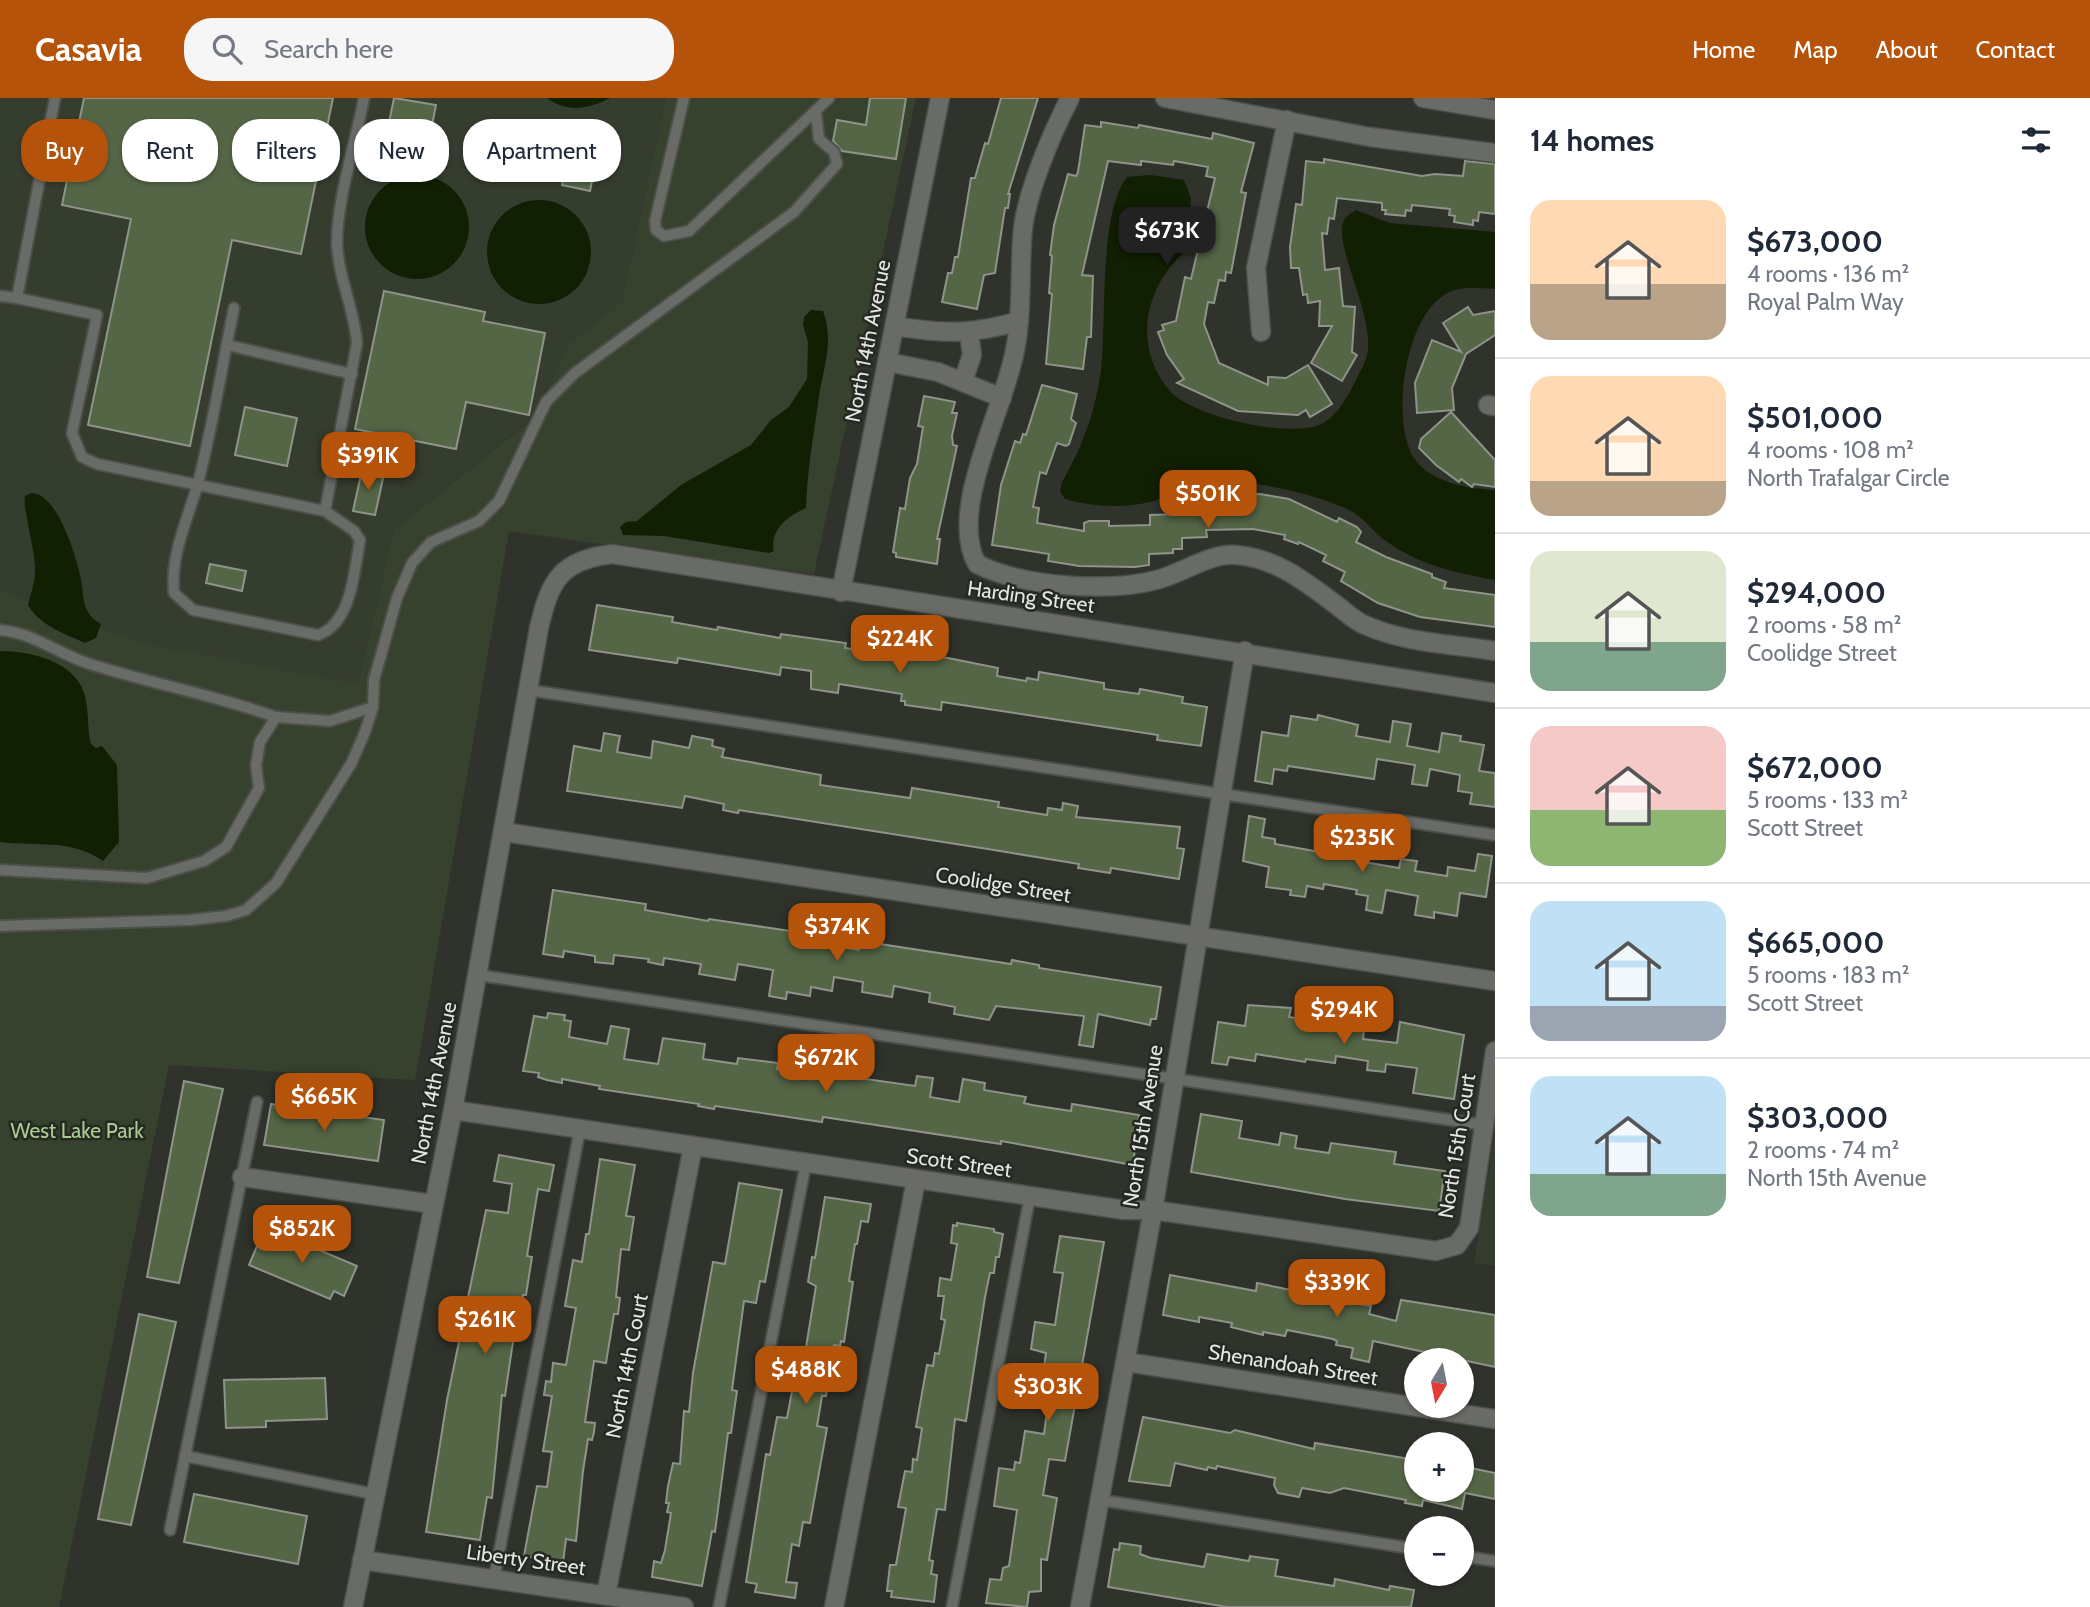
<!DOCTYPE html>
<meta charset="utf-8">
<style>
body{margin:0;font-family:Cabin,sans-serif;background:#f6f6f7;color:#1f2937;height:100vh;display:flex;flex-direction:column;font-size:26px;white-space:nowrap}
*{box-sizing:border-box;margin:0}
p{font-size:23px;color:#747a83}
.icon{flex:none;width:38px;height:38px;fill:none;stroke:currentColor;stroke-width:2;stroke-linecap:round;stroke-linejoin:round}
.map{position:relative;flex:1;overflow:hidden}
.side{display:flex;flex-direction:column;background:#fff;width:595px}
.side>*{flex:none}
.guide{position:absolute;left:21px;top:21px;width:665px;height:63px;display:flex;gap:14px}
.needle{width:46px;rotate:190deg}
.controls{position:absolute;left:1404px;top:1250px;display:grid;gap:14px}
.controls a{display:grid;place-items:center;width:70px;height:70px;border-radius:50%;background:#fff;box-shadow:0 2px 5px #0004;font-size:35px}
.price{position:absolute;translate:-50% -60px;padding:0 16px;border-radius:14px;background:#b45309;color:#fff;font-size:23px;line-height:46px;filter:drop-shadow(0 2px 4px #0008)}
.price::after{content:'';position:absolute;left:50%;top:42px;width:21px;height:16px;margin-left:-10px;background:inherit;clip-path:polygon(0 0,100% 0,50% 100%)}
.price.active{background:#222;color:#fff}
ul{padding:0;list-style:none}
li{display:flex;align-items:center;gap:21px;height:175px;padding:0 35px}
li+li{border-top:2px solid #e0e1e3}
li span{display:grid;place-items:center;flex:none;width:196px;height:140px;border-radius:21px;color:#555}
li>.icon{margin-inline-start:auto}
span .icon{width:84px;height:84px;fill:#fffc;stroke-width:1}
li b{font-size:30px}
h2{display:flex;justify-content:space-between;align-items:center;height:84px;padding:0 35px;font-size:30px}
.tag{padding:0 24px;border-radius:28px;background:#fff;box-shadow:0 2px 5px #0004;font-size:24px;line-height:63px}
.tag.active{background:#b45309;color:#fff}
header{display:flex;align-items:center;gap:42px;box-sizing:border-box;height:98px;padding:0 35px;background:#b45309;color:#fff}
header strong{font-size:33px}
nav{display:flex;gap:38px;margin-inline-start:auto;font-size:24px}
.search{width:490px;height:63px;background:#f6f6f7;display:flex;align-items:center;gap:18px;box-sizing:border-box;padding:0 24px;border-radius:28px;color:#747a83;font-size:26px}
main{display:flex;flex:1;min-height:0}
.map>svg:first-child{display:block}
.built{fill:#353d2f}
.green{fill:#37422e}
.water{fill:#111f02}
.building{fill:#556646;stroke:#8e948a;stroke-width:2}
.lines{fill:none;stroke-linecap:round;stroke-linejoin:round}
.service-casing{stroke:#4c5048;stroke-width:14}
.minor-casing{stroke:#4c5048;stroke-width:21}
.service{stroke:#696b67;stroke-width:10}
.minor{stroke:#696b67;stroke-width:18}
.labels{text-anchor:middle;stroke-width:5;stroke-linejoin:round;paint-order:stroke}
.street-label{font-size:21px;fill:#e3e6e1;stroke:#252921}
.park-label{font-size:21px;fill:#accb92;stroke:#252921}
</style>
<header>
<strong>Casavia</strong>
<div class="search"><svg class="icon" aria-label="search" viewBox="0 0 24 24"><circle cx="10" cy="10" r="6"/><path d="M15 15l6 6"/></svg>Search here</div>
<nav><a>Home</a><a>Map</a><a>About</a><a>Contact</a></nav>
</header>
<main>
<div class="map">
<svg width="1495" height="1509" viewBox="0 0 1495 1509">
<rect width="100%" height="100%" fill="#2f332b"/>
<g class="built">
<path d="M0,0h666l-44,204 -51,40 -41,78 -136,110 -36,154 -217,-41 -141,-53z"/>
<path d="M1495,1034v134l-21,-3z"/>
</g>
<path class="green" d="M666,0h250l-102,476 -305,-43 -94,549 -246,-15 -110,542h-59v-1017l141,53 217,41 36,-154 136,-109 41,-79 51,-40z"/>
<g class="water">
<path d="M547,0h63c-21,11 -43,15 -63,0z"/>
<path d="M1150,77l34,5 7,18 -4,52c-43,35 -55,98 -17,141 22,26 126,50 155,31 14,-9 22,-25 29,-38 4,-9 11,-20 13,-29 9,-38 -35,-111 -23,-135 2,-4 8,-7 12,-10l33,13 106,9v57c-13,-1 -31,-3 -43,2 -47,17 -64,133 -36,170 17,22 54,28 79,29v90c-39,-7 -76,-15 -109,-39 -16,-12 -20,-23 -41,-33 -39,-17 -87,-25 -129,-30 -9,-2 -29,-1 -36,4 -9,5 -15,16 -26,19 -29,8 -60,6 -89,-2l-5,-8 2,-9c21,-36 33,-70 39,-111 6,-50 -3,-156 26,-194z"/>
<circle cx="417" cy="129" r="52"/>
<circle cx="539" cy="154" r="52"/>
<path d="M811,212l12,1c11,30 1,55 -4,85 -5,37 -12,74 -13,112 -18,8 -37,22 -32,43l-5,2 -105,-17 -41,-1 -3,-8 6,-5 11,-1 44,-36 70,-40 20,-25 18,-13 18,-28 1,-37 -5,-17 1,-8z"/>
<path d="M32,395c25,1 43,60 48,82 3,11 2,23 6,33 3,8 8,12 15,16l-5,14 -11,5c-20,-9 -46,-18 -57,-38 3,-12 8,-26 7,-38 0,-16 -13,-63 -10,-71z"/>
<path d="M0,553c31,0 77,11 85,45 4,16 2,33 6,48l5,4 6,-2 15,19 2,77 -16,19c-33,-23 -66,-14 -103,-19z"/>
</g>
<g class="building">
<path d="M84,0h249l-32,156 -69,-14 -42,206 -102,-21 43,-206 -69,-14z"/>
<path d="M394,0l42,7 -9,46 -42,-9z"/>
<path d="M870,0h36l-10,61 -54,-8 -9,-10 4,-21 29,5z"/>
<path d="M1001,0h37l-30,96h2l-2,14h-3l-10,65 -11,2 -7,34 -35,-7 6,-29h4l3,-16h3l13,-79h4l10,-35 3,1z"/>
<path d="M498,24l23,3 -6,36 -22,-3z"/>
<path d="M1101,24l37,6 1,-3 73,14 1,-6 41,10 -13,49 5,1 -15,80 -5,-1 -1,9 -6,-1 -5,23 -6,-1 -4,22 15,39 49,22v-8l18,1 22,-13 24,39 -22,13 -4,-7 -8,5 -60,-4 -61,-28 7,-4 -17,-24 -9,-23 6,-2 -2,-5 14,-4 9,-44 6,2 24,-101 -9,-2 2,-9 -34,-6 -1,4 -32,-4v4l-33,-4 -26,114 11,1 -2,61h-4l-4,32 -37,-5 6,-70 -3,-1 3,-37 -2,-1 4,-30 14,-51 8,2 2,-4 7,-47 16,2z"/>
<path d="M573,34l28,5 -11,54 -28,-6z"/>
<path d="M1324,61l98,17 13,-2 28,2 2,-15 30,3v50l-16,-2 -1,9 -5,-1v5l-19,-3 1,-6 -6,-1 1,-6 -38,-4 -1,6 -5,-1 -1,6 -20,-2 1,-4h-4v-7l-45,-5 -3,21 -5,-1 -2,16 -5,-1 3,37 14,-2 4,38 12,1 -3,45 5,3 -15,26 -31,-18 21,-37h-13l1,-25 -12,2 -1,-9 -4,1 -4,-27h-8l-1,-21 6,-43 6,1 4,-44 18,2z"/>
<path d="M384,193l101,21 -2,9 62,12 -16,82 -63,-13 -10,47 -101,-20z"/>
<path d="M1468,209l5,8 22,-4v24l-29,19 -14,34 2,22 -37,3 -2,-30 17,-43 29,12 -18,-29z"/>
<path d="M1042,287l35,9 -6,25 5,4 -7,21 -3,2 -9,-3 -11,31 -6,-2 -7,35 6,1 -2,15 47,8v-8l5,-2h20v5l41,-1v-10l32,-1v-14h3v-5l75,-1 29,5 48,23 2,-4 18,9 4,5 -5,10 30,15 46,17v3l14,5 -2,6 51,7v32l-75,-10 -42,-14 -37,-22 4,-9 -22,-11 3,-6 -27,-13 -1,2 -14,-5 1,-4 -32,-6 -47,1 1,7 -25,1v11h-9v4l-24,1v11l-14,2 -56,-1 -31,-5 1,-7 -57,-9 9,-60 14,-44 5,2 3,-9 3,1z"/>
<path d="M924,298l31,6 -3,11h5l-5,23 1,9 4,1 -20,93h3l-3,25 -41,-7v-4l-3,-1 7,-44 5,1 5,-31 7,-14 6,-37 -5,-1z"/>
<path d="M245,309l52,11 -10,48 -52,-11z"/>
<path d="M1451,314l44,48v27l-21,-3 -2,3 -11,-8 -2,3 -23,-17 -17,-17 2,-9z"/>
<path d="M362,372l22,4 -9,41 -22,-4z"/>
<path d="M210,466l36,7 -4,20 -36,-8z"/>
<path d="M597,507l76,12 -1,5 45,8 1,-3 62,11 1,-4 65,9 -1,5 36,5v-4l67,9 50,10 -1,8 29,5 1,-3 11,2 1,-8 65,11v6l35,5 1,-5 43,8 -1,6 25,4 -6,39 -44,-6 1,-5 -216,-33 -1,8 -36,-5v-4h-4l1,-7 -63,-10 -1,9 -27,-4v-18l-30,-4 -1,8 -102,-17 -1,5 -88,-13z"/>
<path d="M1318,617l40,10 -2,11 34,6 3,-21 18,3 -4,22 32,6 3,-19 19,3 -1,5 24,4 -5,26 16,2v34l-25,-3 2,-11 -14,-2 2,-16 -30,-6 -3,17 -15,-2 3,-19 -38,-6 -3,20 -86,-13 -1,5 -13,-2 -2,15 -17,-3 7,-49 26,4 3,-20 26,4z"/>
<path d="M604,635l16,3 -3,16 34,6 2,-17 36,7 3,-12 21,4 -1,6 12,3 -2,8 99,18 -1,10 90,13 2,-10 87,14 -1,5 49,8 1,-7 14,2 1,-7 15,3 -2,11 104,10 -3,21 7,1 -5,30 -68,-11 -1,5 -32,-5 1,-4 -85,-14 -255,-40 -1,3 -15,-3 1,-6 -39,-8 -3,12 -115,-17 7,-45 27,5z"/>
<path d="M1249,718l16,3 -3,18 13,2v5l45,8v-5l45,5 -1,10 35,6 2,-9 16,2 -2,10 32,5 1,-9 27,4 3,-17 14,2 -6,41 -26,-4 -3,23 -23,-4v6l-19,-3 3,-19 -32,-6 -4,23 -16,-3 2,-14 -12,-2 1,-4 -33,-6 -1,5 -16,-3 -2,11 -15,-2 1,-5 -25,-3 3,-20 -26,-6z"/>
<path d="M553,792l93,14 -1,6 63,11 1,-2 88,13 28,6 -1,6 35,6 1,-9 151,23 1,-4 27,5v3l122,19 -5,32h-5l-1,6 -52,-11 -5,33 -14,-2 5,-29 -88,-10 -7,14 -35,-6 1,-7 -26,-5 1,-9 -36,-7 -2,11 -30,-5 1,-10 -29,-5 -2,14 -21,-4 -1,9 -23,-4 -1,7 -17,-3 4,-26 -35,-6 -3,16 -36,-6 2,-10 -37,-6 -1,7 -15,-3 1,-3 -35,-4 -1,9 -18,-2v-6l-31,-5 -1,6 -20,-3z"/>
<path d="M1248,907l43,3 -2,9 48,8 2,-15 27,4 -3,25 34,4 3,-21 64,13 -10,64 -41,-6 4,-25 -31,-4 -1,8 -18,-2 1,-9 -32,-5 -1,7 -29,-4 -1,3 -49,-8 -1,7 -26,-4 -2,8 -15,-2 6,-41 27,4z"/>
<path d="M548,915l17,2 -1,5 7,1 -2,16 38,7 4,-18 18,3 -5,30 34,5 5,-26 42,6 -2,15 34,5 1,-6 40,5 -1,6 34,6 3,-19 19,3 -3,15 85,12 2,-10 16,2 -3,19 29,5 4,-23 22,4 -1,7 42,7 -2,6 8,2 39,6 1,-7 67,11 -6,50 -132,-24v3l-178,-27 -1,5 -107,-16 -1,3 -16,-3 1,-2 -100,-15 1,-3 -38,-7v4l-15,-3 -9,-3 1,-4 -16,-2 11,-55 13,2z"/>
<path d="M184,983l39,8 -44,194 -32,-6z"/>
<path d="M271,1006l113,16 -6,41 -114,-16z"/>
<path d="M1201,1016l41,7 -3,17 40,7 2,-12 16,3 -2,12 34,5 2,-10 65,9 -2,12 51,7 -6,40 -94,-12 -154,-27z"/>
<path d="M499,1057l55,10 -5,26 -11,-2 -11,67 5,1 -6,38h-3l-11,53 -7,48 -3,-1 -10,103 -5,-1 -7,43 -54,-8 21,-132 39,-190 22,3 4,-29 -18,-3z"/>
<path d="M600,1061l35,6 -9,51 8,1 -5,33 -8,-1 -5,48 4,1 -2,16h-4l-8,49 -12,-2 -9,61 10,1 -1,9 -2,8 -4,-1 -5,32 -7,70 -10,-2 -3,23 -39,-6 13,-70 10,1 5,-35 -9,-1 9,-55 -8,-1 2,-14 5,1 2,-19 13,2 10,-57 -11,-2 8,-46 9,2 4,-28h3z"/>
<path d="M739,1085l43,7 -17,92 -5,-1 -4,22 -12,-2 -12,89 5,1 -6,42h-3l-13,99 -3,-1 -10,55 -50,-9 2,-16 7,2 4,-13 6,-37 -4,-1 2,-9h-3l2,-17 5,-23 7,1 4,-53 5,1 4,-39 20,-111 12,2z"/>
<path d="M825,1099l46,7 -3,18 -7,-1 -4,23h-2l-6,37 4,1 -9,60 -3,-1 -1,5 -6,-1 -8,51h-4l-5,30 10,2 -17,95 -7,-1 -4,24 -7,-2 -6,38 11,1 -2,15 -40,-6 2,-8 -11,-2 20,-128 4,1 7,-38 10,1 10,-53 6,1 13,-80 -8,-4 4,-25 3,1z"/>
<path d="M957,1125l37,6v3l9,2 -4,23h-3l-2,16h-4l-5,24 -19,124 -11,-2 -10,91 -8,-1 -8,51 4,1 -2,13 6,1 -3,27 -43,-5 1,-6h-5l3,-26h6l10,-57 -8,-1 7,-36 7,1 1,-13 4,1 5,-32 -6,-1 11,-62 6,1 2,-13 4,1 6,-34 -4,-1 3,-23h-6l2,-18 11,2 6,-36 -6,-1 2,-18 4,1z"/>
<path d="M265,1129l92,39 -13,30 -10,-5 -4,8 -81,-34z"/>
<path d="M1060,1138l44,6 -39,219 -16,-2 -6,36 14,3 -10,62 -6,-1v32l-12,1 -2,15 -41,-4 4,-24 11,1 2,-12 6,-2 8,-56 -23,-4 5,-38 15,2 1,-8 5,1 5,-32 19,3 4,-30 -9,-2 7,-49 -15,-4 4,-27 20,3 8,-52 -9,-1z"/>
<path d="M1170,1177l86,16 1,-8 58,12 1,-9 23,4 -2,10 34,6 -2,8 27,7 5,-21 94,15v52l-122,-26 -4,21 -18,-4 2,-10 -17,-3 1,-4 -4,-2 -46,-9 -2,6 -22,-4v3l-32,-8 1,-4 -33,-6v5l-36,-7z"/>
<path d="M139,1216l37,8 -45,203 -33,-6z"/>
<path d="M325,1280l2,41 -61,2v6l-40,1 -2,-48z"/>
<path d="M1143,1319l87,16 5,-3 79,19 1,-6 101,17v29h45v-23l34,7v26l-30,-6 -3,16 -39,-9 -1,6 -17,-3 1,-3 -62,-12 -14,5 -28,-5 -3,9 -21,-4 -4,-8 1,-7 -58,-12 -1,3 -8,-2 -1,3 -32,-7 -5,23 -41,-5z"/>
<path d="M194,1396l113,22 -9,48 -114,-22z"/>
<path d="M1120,1445l21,3 -1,8 11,4 53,9 3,-13 42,7 1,-5 28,4 -3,16 59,10 1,-7 54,11 1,-4 24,4 -3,17h-184l-119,-20 6,-38 5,1z"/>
</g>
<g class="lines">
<defs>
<g id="service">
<path d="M684,0l-29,123 1,9 8,6 25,-5 140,-133"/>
<path d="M0,198l17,2 38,-200"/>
<path d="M17,200l80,17 -25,118 10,24 15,7 228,47 32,-168c-3,-35 -19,-66 -20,-101 0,-42 19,-102 27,-144"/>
<path d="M234,210c-12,58 -21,117 -36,175 -10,36 -28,72 -24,110l19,17 125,25c34,-12 36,-64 42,-95l-6,-9 -29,-20"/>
<path d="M227,247l125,29"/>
<path d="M0,532c34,3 58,24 90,34 62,20 125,31 186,53"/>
<path d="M528,592l967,145"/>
<path d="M0,772l147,8 57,-17 22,-14 33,-59 -3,-23 4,-23 16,-25 54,4 43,-14"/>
<path d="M0,828l190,-6 36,-4 20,-6 30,-27 75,-119 14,-32 8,-25 1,-27 23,-82 15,-35 19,-21 48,-21 20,-20 47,-99 29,-29 219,-161 43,-48 -3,-12 -15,-13 -3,-26"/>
<path d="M478,877l1006,150"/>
<path d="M185,1358l189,38"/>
<path d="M1100,1402l316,49"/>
<path d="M170,1432l87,-428"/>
<path d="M1461,1458l34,5"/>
<path d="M494,1481l86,-450"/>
<path d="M719,1509l87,-444"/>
<path d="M952,1509l78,-411"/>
</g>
<g id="minor">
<path d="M1070,0c-18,35 -42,91 -47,130 -4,40 0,82 -8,122 -10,58 -68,160 -38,214 46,23 134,29 183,15 24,-7 51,-26 76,-24 41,3 71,28 103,52 8,6 16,14 26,18 40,18 87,19 130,26"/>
<path d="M1165,0l205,39 125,16"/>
<path d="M1423,0l72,12"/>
<path d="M894,228c50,8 77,9 125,-5"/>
<path d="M1261,234l-5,-64 31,-148"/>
<path d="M887,264l51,10 64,26"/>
<path d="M963,283l9,-26 -3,-22"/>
<path d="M1488,307l7,1"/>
<path d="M841,494l99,-494"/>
<path d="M504,734l991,149"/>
<path d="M453,1012l671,100h29l283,41 21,-6 12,-17 26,-177"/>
<path d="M242,1079l191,27"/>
<path d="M1126,1264l369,57"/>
<path d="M362,1462l322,47"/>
<path d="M606,1497l87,-449"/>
<path d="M353,1509l100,-497 86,-482c11,-48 22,-68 73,-74l883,139"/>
<path d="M834,1509l82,-427"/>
<path d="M1080,1509l73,-397 92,-559"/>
</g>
</defs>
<use href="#service" class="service-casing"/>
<use href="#minor" class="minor-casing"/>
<use href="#service" class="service"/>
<use href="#minor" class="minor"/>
</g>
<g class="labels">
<g class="street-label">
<text transform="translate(868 243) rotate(-79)" y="7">North 14th Avenue</text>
<text transform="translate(1031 499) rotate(8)" y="7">Harding Street</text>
<text transform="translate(1003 787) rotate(9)" y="7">Coolidge Street</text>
<text transform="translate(434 985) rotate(-79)" y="7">North 14th Avenue</text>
<text transform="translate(1143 1028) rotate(-81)" y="7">North 15th Avenue</text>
<text transform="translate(1457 1048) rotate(-81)" y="7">North 15th Court</text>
<text transform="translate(959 1065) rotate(8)" y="7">Scott Street</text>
<text transform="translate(1293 1267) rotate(9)" y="7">Shenandoah Street</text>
<text transform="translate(627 1268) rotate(-79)" y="7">North 14th Court</text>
<text transform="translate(526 1462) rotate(8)" y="7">Liberty Street</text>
</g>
<g class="park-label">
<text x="77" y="1040">West Lake Park</text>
</g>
</g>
</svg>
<div class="controls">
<a><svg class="needle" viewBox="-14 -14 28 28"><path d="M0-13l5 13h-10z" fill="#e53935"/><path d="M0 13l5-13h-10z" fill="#747a83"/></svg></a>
<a>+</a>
<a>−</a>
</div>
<b class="price active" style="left:1167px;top:169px">$673K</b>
<b class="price" style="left:368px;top:394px">$391K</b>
<b class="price" style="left:1208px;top:432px">$501K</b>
<b class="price" style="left:900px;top:577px">$224K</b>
<b class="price" style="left:1362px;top:776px">$235K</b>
<b class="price" style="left:837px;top:865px">$374K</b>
<b class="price" style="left:1344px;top:948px">$294K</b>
<b class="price" style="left:826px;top:996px">$672K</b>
<b class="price" style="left:324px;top:1035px">$665K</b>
<b class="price" style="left:302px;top:1167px">$852K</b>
<b class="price" style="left:1337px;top:1221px">$339K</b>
<b class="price" style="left:485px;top:1258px">$261K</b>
<b class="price" style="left:806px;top:1308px">$488K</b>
<b class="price" style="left:1048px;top:1325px">$303K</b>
<div class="guide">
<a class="tag active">Buy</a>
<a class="tag">Rent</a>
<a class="tag">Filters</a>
<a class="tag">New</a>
<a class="tag">Apartment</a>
</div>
</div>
<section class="side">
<h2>14 homes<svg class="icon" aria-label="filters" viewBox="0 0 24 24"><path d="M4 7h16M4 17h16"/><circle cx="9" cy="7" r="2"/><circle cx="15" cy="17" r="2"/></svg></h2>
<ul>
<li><span style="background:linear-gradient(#ffd9b3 60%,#b9a48a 0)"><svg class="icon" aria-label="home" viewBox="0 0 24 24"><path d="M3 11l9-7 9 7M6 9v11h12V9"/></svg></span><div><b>$673,000</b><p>4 rooms · 136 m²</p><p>Royal Palm Way</p></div></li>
<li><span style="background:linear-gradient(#ffd9b3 75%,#b9a48a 0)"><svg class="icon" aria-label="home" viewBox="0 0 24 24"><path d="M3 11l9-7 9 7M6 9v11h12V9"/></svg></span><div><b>$501,000</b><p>4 rooms · 108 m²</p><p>North Trafalgar Circle</p></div></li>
<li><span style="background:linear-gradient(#dfe7d0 65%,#7fa58c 0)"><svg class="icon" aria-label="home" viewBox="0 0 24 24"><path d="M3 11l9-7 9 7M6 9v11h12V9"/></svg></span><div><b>$294,000</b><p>2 rooms · 58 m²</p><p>Coolidge Street</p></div></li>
<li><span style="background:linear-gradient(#f6c9c9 60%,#8fb573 0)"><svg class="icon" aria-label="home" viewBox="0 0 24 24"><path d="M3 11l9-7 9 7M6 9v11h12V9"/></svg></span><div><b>$672,000</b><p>5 rooms · 133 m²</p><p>Scott Street</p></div></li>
<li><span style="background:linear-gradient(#bfe0f5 75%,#9aa5b1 0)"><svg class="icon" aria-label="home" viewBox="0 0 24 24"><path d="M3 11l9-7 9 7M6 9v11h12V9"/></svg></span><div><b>$665,000</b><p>5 rooms · 183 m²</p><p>Scott Street</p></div></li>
<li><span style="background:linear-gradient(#bfe0f5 70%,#7fa58c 0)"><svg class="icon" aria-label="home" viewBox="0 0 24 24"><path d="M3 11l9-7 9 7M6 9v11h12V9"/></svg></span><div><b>$303,000</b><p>2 rooms · 74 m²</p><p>North 15th Avenue</p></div></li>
</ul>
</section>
</main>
